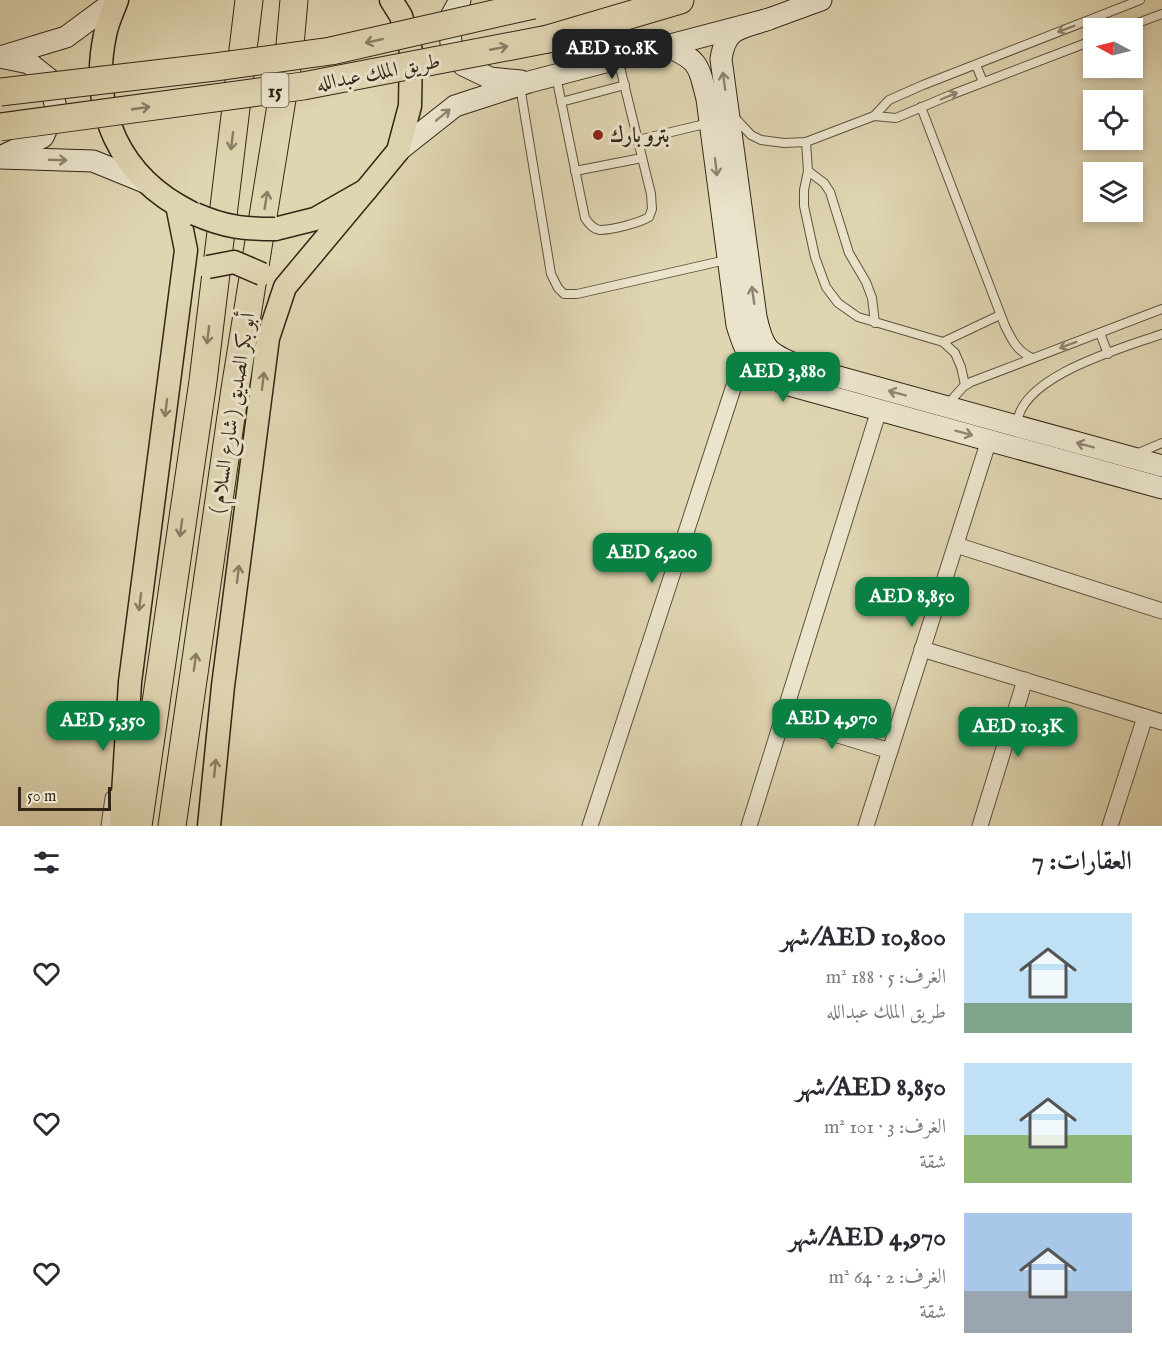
<!DOCTYPE html>
<html lang="ar">
<meta charset="utf-8">
<style>
body{margin:0;font-family:"IM FELL English",Amiri,serif;background:#f7f7f7;color:#2b2b33;direction:rtl;height:100vh;display:flex;flex-direction:column;font-size:22px;white-space:nowrap}
*{box-sizing:border-box;margin:0}
p{font-size:20px;color:#7c7c81}
.icon{flex:none;width:33px;height:33px;fill:none;stroke:currentColor;stroke-width:2;stroke-linecap:round;stroke-linejoin:round}
.map{position:relative;height:826px;overflow:hidden;direction:ltr}
.sheet{display:flex;flex-direction:column;background:#fff;flex:1}
.sheet>*{flex:none}
.needle{width:39px;rotate:277deg}
.controls{position:absolute;left:1083px;top:18px;display:grid;gap:12px}
.controls a{display:grid;place-items:center;width:60px;height:60px;border-radius:0px;background:#fff;box-shadow:0 3px 9px #0003;font-size:30px}
.scale{position:absolute;left:18px;bottom:15px;width:93px;box-sizing:border-box;padding-left:6px;border:3px solid #322616;border-top:0;font-size:16px;line-height:21px;white-space:nowrap;color:#322616;-webkit-text-stroke:4px #eae4cc;paint-order:stroke}
.price{position:absolute;translate:-50% -51px;padding:0 14px;border-radius:12px;background:#0b8043;color:#fff;font-size:20px;line-height:39px;filter:drop-shadow(0 2px 3px #0008)}
.price::after{content:'';position:absolute;left:50%;top:36px;width:18px;height:14px;margin-left:-9px;background:inherit;clip-path:polygon(0 0,100% 0,50% 100%)}
.price.active{background:#222;color:#fff}
ul{padding:0;list-style:none}
li{display:flex;align-items:center;gap:18px;height:150px;padding:0 30px}
li span{display:grid;place-items:center;flex:none;width:168px;height:120px;border-radius:0px;color:#555}
li>.icon{margin-inline-start:auto}
span .icon{width:72px;height:72px;fill:#fffc;stroke-width:1}
li b{font-size:26px}
h2{display:flex;justify-content:space-between;align-items:center;height:72px;padding:0 30px;font-size:26px}
.map>svg:first-child{display:block}
.lines{fill:none;stroke-linecap:round;stroke-linejoin:round}
.lane-casing{stroke:#5d523d;stroke-width:10}
.street-casing{stroke:#5d523d;stroke-width:17}
.secondary-casing{stroke:#322616;stroke-width:23}
.primary-casing{stroke:#322616;stroke-width:25}
.highway-casing{stroke:#322616;stroke-width:29}
.lane{stroke:#eae4cc;stroke-width:8}
.street{stroke:#eae4cc;stroke-width:15}
.secondary{stroke:#eae4cc;stroke-width:21}
.primary{stroke:#dfd5b1;stroke-width:22}
.highway{stroke:#dfd5b1;stroke-width:27}
.primary-bridge-casing{stroke:#322616;stroke-width:25;stroke-linecap:butt}
.highway-bridge-casing{stroke:#322616;stroke-width:29;stroke-linecap:butt}
.primary-bridge{stroke:#dfd5b1;stroke-width:22}
.highway-bridge{stroke:#dfd5b1;stroke-width:27}
.oneway{stroke:#8e8571}
.oneway2{stroke:#887e64}
.poi-dot{fill:#8f2418;stroke:#eae4cc;stroke-width:2}
.labels{text-anchor:middle;stroke-width:6;stroke-linejoin:round;paint-order:stroke}
.shield{fill:#eae4cc;stroke:#695f4d;stroke-width:1.5}
.shield-label{font-size:20px;font-weight:bold;fill:#322616}
.street-label{font-size:21px;fill:#322616;stroke:#eae4cc}
.poi-label{font-size:21px;font-weight:bold;fill:#322616;stroke:#eae4cc;text-anchor:start}
</style>
<div class="map">
<svg width="1162" height="826" viewBox="0 0 1162 826">
<rect width="100%" height="100%" fill="#dfd5b1"/>
<filter id="stains"><feTurbulence type="fractalNoise" baseFrequency=".00333" numOctaves="4"/><feColorMatrix values="0 0 0 0 .2 0 0 0 0 .09 0 0 0 0 .02 0 0 0 .5 -.17"/></filter>
<radialGradient id="worn" r=".72"><stop offset=".6" stop-color="#630" stop-opacity="0"/><stop offset="1" stop-color="#630" stop-opacity=".3"/></radialGradient>
<g class="lines">
<defs>
<g id="lane">
<path d="M1124,28l38,-14"/>
<path d="M976,65l7,17"/>
<path d="M556,76l29,142c4,6 8,11 15,12 12,0 39,-7 49,-13l3,-8 -1,-15 -33,-135"/>
<path d="M520,86l31,188 7,14 6,6h13l149,-34"/>
<path d="M561,102l64,-17"/>
<path d="M921,107l84,219c7,14 12,25 27,32"/>
<path d="M874,116l22,2 57,-24 141,-54"/>
<path d="M736,119l15,16 10,5 23,3 22,-1 68,-26 15,-16 34,-15 217,-85"/>
<path d="M638,140l71,-17"/>
<path d="M806,142l2,29 -4,19v16l11,51 11,30 12,16 20,14 85,25 12,11 6,14 4,18"/>
<path d="M575,171l67,-13"/>
<path d="M808,171l16,12 6,9 19,61 17,29 6,16 3,25"/>
<path d="M1100,333l8,21"/>
<path d="M943,342l57,-27"/>
<path d="M947,405l16,-18 8,-5 191,-73"/>
<path d="M1017,425c2,-49 106,-77 145,-91"/>
<path d="M1136,454l26,-11"/>
</g>
<g id="street">
<path d="M956,545l206,66"/>
<path d="M922,649l240,73"/>
<path d="M783,718l107,33"/>
<path d="M109,826l4,-28"/>
<path d="M590,826l155,-474"/>
<path d="M749,826l130,-416"/>
<path d="M866,826l123,-386"/>
<path d="M980,826l45,-146"/>
<path d="M1110,826l35,-109"/>
</g>
<g id="secondary">
<path d="M460,0l-11,20 2,23 12,22 27,13 31,3"/>
<path d="M769,19c-28,10 -43,7 -48,40l35,258c7,33 12,36 43,49l363,100"/>
<path d="M664,45c35,15 34,18 43,54l30,226c11,35 16,41 48,59l377,104"/>
<path d="M3,56l63,-19 50,-37"/>
<path d="M398,151l57,-45 74,-24 240,-63 52,-19"/>
<path d="M0,157l43,-20 13,-29 -7,-29 -20,-16 -29,-6"/>
<path d="M1,158l92,3 54,22"/>
</g>
<g id="primary">
<path d="M117,0c-4,11 -10,23 -12,35 -16,76 16,143 85,177"/>
<path d="M275,229l40,-10 51,-29 32,-39 12,-45 1,-55 -10,-35 -10,-16"/>
<path d="M121,826l9,-144 56,-432 -9,-45"/>
<path d="M209,826l14,-140 45,-348 17,-51 81,-97"/>
</g>
<g id="highway">
<path d="M548,39l132,-39"/>
<path d="M138,826l65,-445 46,-381"/>
<path d="M172,826l63,-437 54,-333 5,-56"/>
</g>
</defs>
<use href="#lane" class="lane-casing"/>
<use href="#street" class="street-casing"/>
<use href="#secondary" class="secondary-casing"/>
<use href="#primary" class="primary-casing"/>
<use href="#highway" class="highway-casing"/>
<use href="#lane" class="lane"/>
<use href="#street" class="street"/>
<use href="#secondary" class="secondary"/>
<use href="#primary" class="primary"/>
<use href="#highway" class="highway"/>
<defs>
<g id="primary-bridge">
<path d="M195,214c30,13 48,15 80,15"/>
<path d="M208,267l26,-5 28,12"/>
</g>
<g id="highway-bridge">
<path d="M0,92l215,-25 116,-16 202,-46"/>
<path d="M0,127l303,-41 245,-47"/>
</g>
</defs>
<use href="#primary-bridge" class="primary-bridge-casing"/>
<use href="#highway-bridge" class="highway-bridge-casing"/>
<use href="#primary-bridge" class="primary-bridge"/>
<use href="#highway-bridge" class="highway-bridge"/>
</g>
<defs><path id="oneway-shaft" d="M-6 0H5M1.5-3L5.5 0L1.5 3" fill="none" stroke-width="1.6" stroke-linecap="round" stroke-linejoin="round" transform="scale(1.5)"/></defs>
<g class="oneway">
<use href="#oneway-shaft" transform="translate(1066 29) rotate(159)"/>
<use href="#oneway-shaft" transform="translate(724 81) rotate(-98)"/>
<use href="#oneway-shaft" transform="translate(949 96) rotate(-23)"/>
<use href="#oneway-shaft" transform="translate(443 115) rotate(-39)"/>
<use href="#oneway-shaft" transform="translate(58 160) rotate(2)"/>
<use href="#oneway-shaft" transform="translate(716 167) rotate(83)"/>
<use href="#oneway-shaft" transform="translate(753 295) rotate(-98)"/>
<use href="#oneway-shaft" transform="translate(1068 345) rotate(159)"/>
<use href="#oneway-shaft" transform="translate(897 393) rotate(-165)"/>
<use href="#oneway-shaft" transform="translate(964 433) rotate(15)"/>
<use href="#oneway-shaft" transform="translate(1085 445) rotate(-165)"/>
</g>
<g class="oneway2">
<use href="#oneway-shaft" transform="translate(374 41) rotate(167)"/>
<use href="#oneway-shaft" transform="translate(499 48) rotate(-11)"/>
<use href="#oneway-shaft" transform="translate(141 108) rotate(-8)"/>
<use href="#oneway-shaft" transform="translate(232 141) rotate(97)"/>
<use href="#oneway-shaft" transform="translate(266 200) rotate(-81)"/>
<use href="#oneway-shaft" transform="translate(208 335) rotate(97)"/>
<use href="#oneway-shaft" transform="translate(263 381) rotate(-83)"/>
<use href="#oneway-shaft" transform="translate(166 408) rotate(97)"/>
<use href="#oneway-shaft" transform="translate(181 528) rotate(98)"/>
<use href="#oneway-shaft" transform="translate(238 574) rotate(-83)"/>
<use href="#oneway-shaft" transform="translate(140 602) rotate(97)"/>
<use href="#oneway-shaft" transform="translate(195 662) rotate(-82)"/>
<use href="#oneway-shaft" transform="translate(215 768) rotate(-84)"/>
</g>
<circle class="poi-dot" cx="598" cy="135" r="6"/>
<g class="labels">
<rect class="shield" x="261.5" y="73" width="27" height="34" rx="4.5"/>
<g class="shield-label">
<text x="275" y="97">15</text>
</g>
<g class="street-label">
<text transform="translate(378 72) rotate(-11)" y="7">طريق الملك عبدالله</text>
<text transform="translate(232 413) rotate(-81)" y="7">( شارع السلام ) أبو بكر الصديق</text>
</g>
<g class="poi-label">
<text x="610" y="142">بترو بارك</text>
</g>
</g>
<rect width="100%" height="100%" filter="url(#stains)"/>
<rect width="100%" height="100%" fill="url(#worn)"/>
</svg>
<div class="controls">
<a><svg class="needle" viewBox="-14 -14 28 28"><path d="M0-13l5 13h-10z" fill="#e53935"/><path d="M0 13l5-13h-10z" fill="#7c7c81"/></svg></a>
<a><svg class="icon" aria-label="locate" viewBox="0 0 24 24"><circle cx="12" cy="12" r="6"/><path d="M12 2v4M12 18v4M2 12h4M18 12h4"/></svg></a>
<a><svg class="icon" aria-label="layers" viewBox="0 0 24 24"><path d="M12 4l9 5-9 5-9-5zM3 14l9 5 9-5"/></svg></a>
</div>
<div class="scale">50 m</div>
<b class="price active" style="left:612px;top:80px">AED 10.8K</b>
<b class="price" style="left:783px;top:403px">AED 3,880</b>
<b class="price" style="left:652px;top:584px">AED 6,200</b>
<b class="price" style="left:912px;top:628px">AED 8,850</b>
<b class="price" style="left:832px;top:750px">AED 4,970</b>
<b class="price" style="left:103px;top:752px">AED 5,350</b>
<b class="price" style="left:1018px;top:758px">AED 10.3K</b>
</div>
<section class="sheet">
<h2>العقارات: 7<svg class="icon" aria-label="filters" viewBox="0 0 24 24"><path d="M4 7h16M4 17h16"/><circle cx="9" cy="7" r="2"/><circle cx="15" cy="17" r="2"/></svg></h2>
<ul>
<li><span style="background:linear-gradient(#bfe0f5 75%,#7fa58c 0)"><svg class="icon" aria-label="home" viewBox="0 0 24 24"><path d="M3 11l9-7 9 7M6 9v11h12V9"/></svg></span><div><b>AED 10,800/شهر</b><p>الغرف: 5 · 188 m²</p><p>طريق الملك عبدالله</p></div><svg class="icon" aria-label="heart" viewBox="0 0 24 24"><path d="M12 20l-8-8c-3-5 5-10 8-4 3-6 11-1 8 4z"/></svg></li>
<li><span style="background:linear-gradient(#bfe0f5 60%,#8fb573 0)"><svg class="icon" aria-label="home" viewBox="0 0 24 24"><path d="M3 11l9-7 9 7M6 9v11h12V9"/></svg></span><div><b>AED 8,850/شهر</b><p>الغرف: 3 · 101 m²</p><p>شقة</p></div><svg class="icon" aria-label="heart" viewBox="0 0 24 24"><path d="M12 20l-8-8c-3-5 5-10 8-4 3-6 11-1 8 4z"/></svg></li>
<li><span style="background:linear-gradient(#a9c7e8 65%,#9aa5b1 0)"><svg class="icon" aria-label="home" viewBox="0 0 24 24"><path d="M3 11l9-7 9 7M6 9v11h12V9"/></svg></span><div><b>AED 4,970/شهر</b><p>الغرف: 2 · 64 m²</p><p>شقة</p></div><svg class="icon" aria-label="heart" viewBox="0 0 24 24"><path d="M12 20l-8-8c-3-5 5-10 8-4 3-6 11-1 8 4z"/></svg></li>
</ul>
</section>
